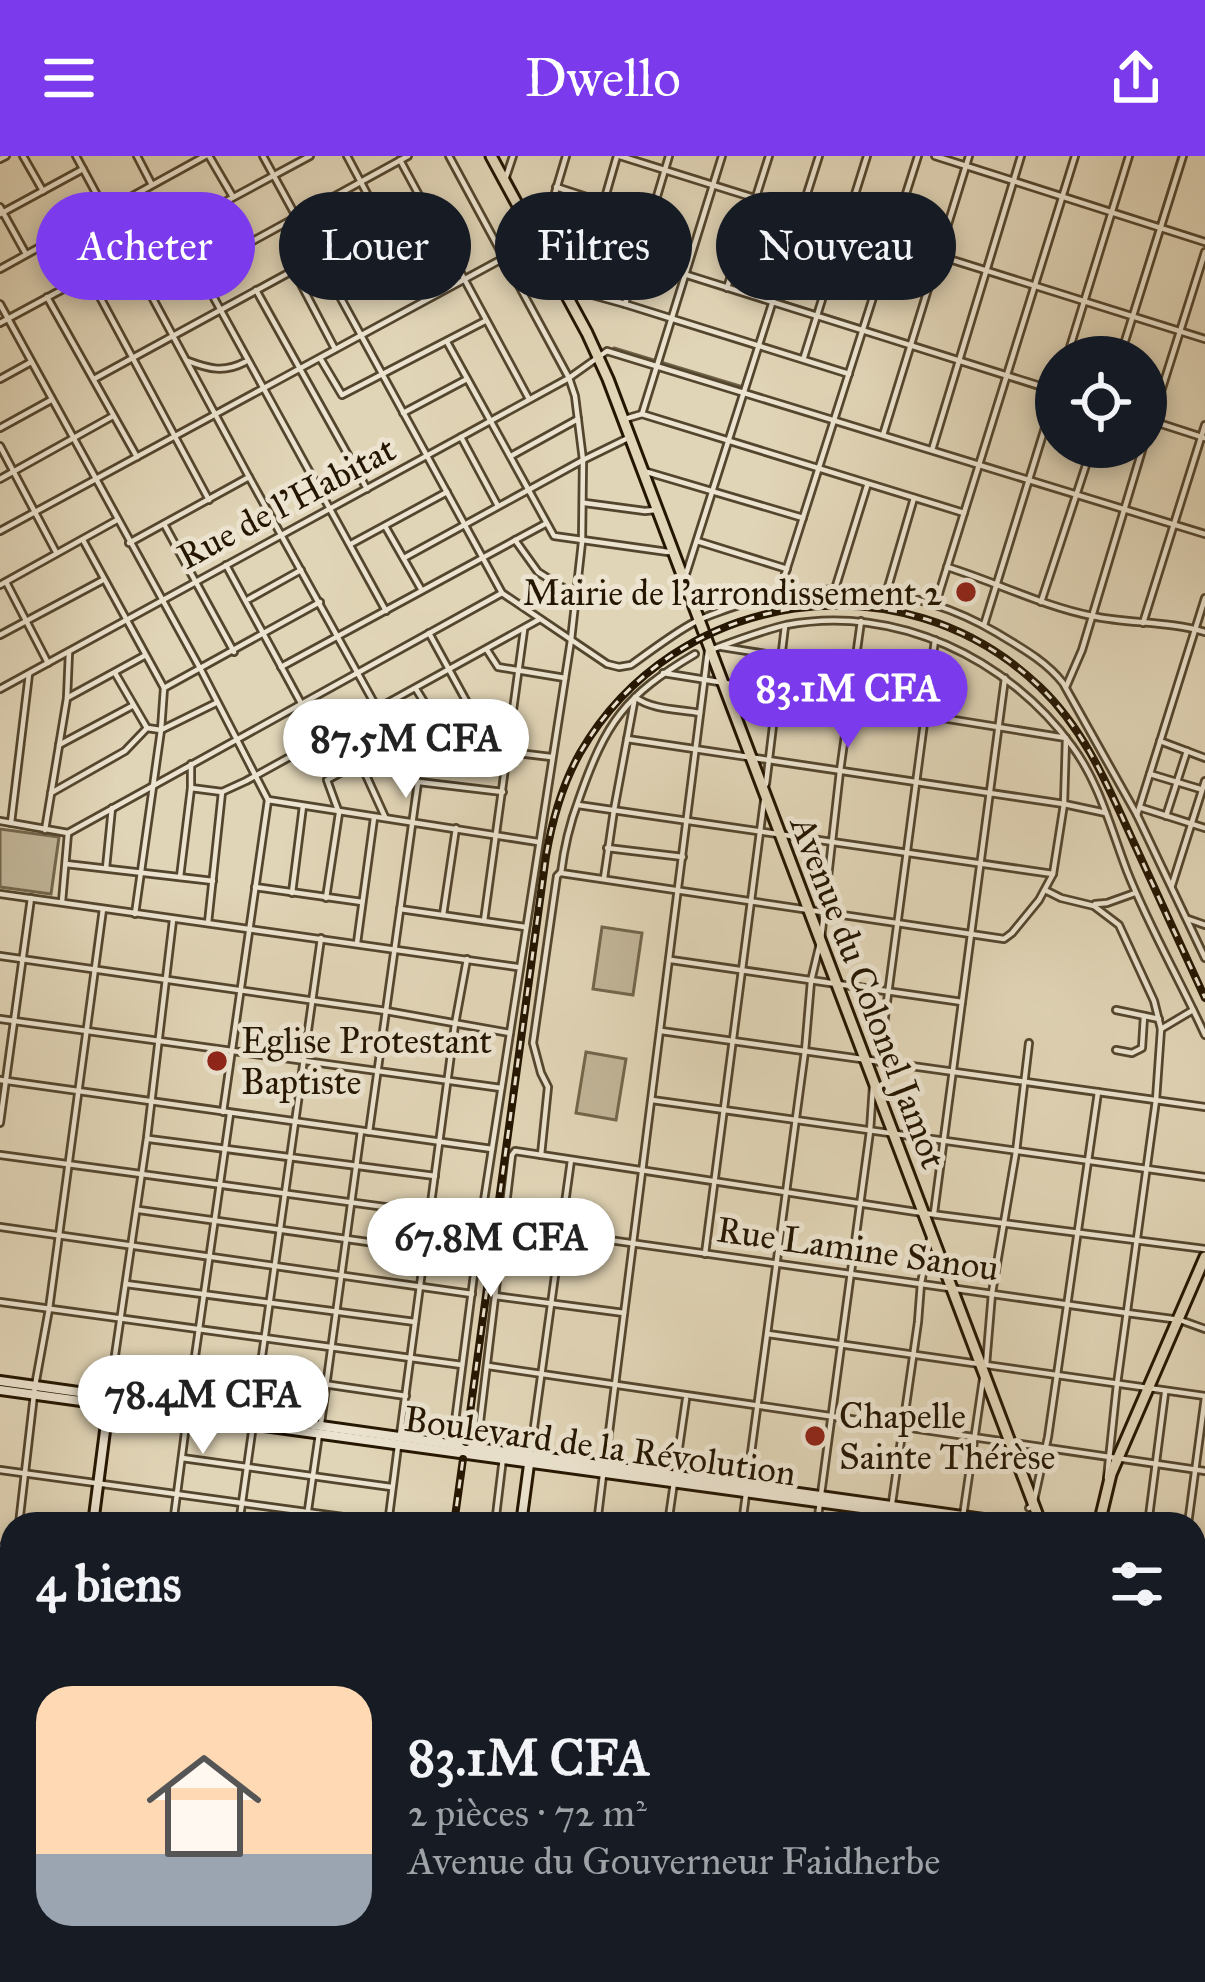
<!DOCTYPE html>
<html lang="fr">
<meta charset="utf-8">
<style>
body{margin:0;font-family:"IM FELL Great Primer",serif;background:#20242c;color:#f1f3f6;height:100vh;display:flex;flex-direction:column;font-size:45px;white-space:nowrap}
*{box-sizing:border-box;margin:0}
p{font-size:39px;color:#9ea1a6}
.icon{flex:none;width:66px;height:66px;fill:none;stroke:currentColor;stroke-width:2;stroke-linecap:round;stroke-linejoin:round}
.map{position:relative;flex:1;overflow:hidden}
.details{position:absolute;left:0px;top:1356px;width:1206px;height:471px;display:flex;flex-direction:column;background:#171b24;border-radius:36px 36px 0 0;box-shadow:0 6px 18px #0003}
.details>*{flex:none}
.guide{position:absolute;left:36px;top:36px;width:1134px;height:108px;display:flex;gap:24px}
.controls{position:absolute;left:1035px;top:180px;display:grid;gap:24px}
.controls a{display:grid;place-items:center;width:132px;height:132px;border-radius:50%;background:#171b24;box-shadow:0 6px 18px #0003;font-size:60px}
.price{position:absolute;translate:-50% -102px;padding:0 27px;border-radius:42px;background:#fff;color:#222;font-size:39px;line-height:78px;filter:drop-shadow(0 3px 6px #0008)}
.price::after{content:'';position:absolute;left:50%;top:72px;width:36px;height:27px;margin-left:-18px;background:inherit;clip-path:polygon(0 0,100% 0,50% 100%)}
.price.selected{background:#7c3aed;color:#fff}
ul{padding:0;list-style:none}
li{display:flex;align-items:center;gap:36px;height:300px;padding:0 36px}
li+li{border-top:3px solid #363941}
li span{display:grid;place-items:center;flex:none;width:336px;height:240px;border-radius:36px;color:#555}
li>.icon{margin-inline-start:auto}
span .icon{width:144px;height:144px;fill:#fffc;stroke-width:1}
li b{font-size:51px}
h2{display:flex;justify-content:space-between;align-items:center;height:144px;padding:0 36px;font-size:51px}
.pill{padding:0 42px;border-radius:54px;background:#171b24;box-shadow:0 6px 18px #0003;font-size:42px;line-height:108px}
.pill.selected{background:#7c3aed;color:#fff}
header{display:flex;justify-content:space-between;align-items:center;height:156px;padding:0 36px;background:#7c3aed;color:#fff;font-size:54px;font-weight:600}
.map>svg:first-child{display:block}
.green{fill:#c1b598;stroke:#73664c;stroke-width:3}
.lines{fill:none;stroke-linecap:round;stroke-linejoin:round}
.stream{stroke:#6f6249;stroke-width:3}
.street-casing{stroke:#54462e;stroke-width:10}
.secondary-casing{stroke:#251601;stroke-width:14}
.primary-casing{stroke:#251601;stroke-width:15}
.street{stroke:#ece4d0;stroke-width:4.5}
.secondary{stroke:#ece4d0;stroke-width:8}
.primary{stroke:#e1d5b7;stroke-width:9}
.rail-casing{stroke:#251601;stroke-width:8}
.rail{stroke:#ece4d0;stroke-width:3;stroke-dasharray:9;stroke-linecap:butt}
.poi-dot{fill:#8f2418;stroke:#ece4d0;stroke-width:4.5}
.labels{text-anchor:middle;stroke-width:10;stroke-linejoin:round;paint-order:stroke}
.street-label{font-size:36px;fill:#251601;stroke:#ece4d0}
.poi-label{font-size:36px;fill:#251601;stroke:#ece4d0;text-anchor:start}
</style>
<header><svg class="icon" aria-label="menu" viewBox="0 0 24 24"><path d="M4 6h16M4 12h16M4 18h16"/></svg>Dwello<svg class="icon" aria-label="share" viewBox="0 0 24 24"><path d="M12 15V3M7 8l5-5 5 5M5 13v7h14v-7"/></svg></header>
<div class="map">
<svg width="1205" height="1826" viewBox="0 0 1205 1826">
<rect width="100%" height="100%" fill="#e1d5b7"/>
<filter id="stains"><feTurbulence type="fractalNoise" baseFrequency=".00167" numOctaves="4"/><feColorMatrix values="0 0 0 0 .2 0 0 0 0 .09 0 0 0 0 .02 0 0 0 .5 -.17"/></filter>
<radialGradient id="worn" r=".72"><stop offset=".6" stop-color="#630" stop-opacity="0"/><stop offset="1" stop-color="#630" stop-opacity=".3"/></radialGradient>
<g class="green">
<path d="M0,673l59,8 -8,57 -51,-7z"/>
<path d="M602,771l40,6 -9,62 -40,-6z"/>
<path d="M586,896l40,7 -10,61 -40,-7z"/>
</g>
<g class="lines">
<g class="stream">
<path d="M866,178l190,61"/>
<path d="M614,192l129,39 29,-89 88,28"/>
<path d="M1117,201l62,-201"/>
<path d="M1080,318l8,-27"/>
<path d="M1194,1755l11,-7"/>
<path d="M1132,1821l5,-6"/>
</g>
<defs>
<g id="street">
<path d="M23,0l20,35"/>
<path d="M76,0l173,321 169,305 -49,350"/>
<path d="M137,0l14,27"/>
<path d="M209,0l24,41"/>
<path d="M263,0l239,437 105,71 12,3 12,-2c20,-14 40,-30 62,-42 10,-6 23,-10 34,-14 90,-32 187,-25 270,24 23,14 49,28 66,50l74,132 68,143"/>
<path d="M347,0l76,143"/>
<path d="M449,0l120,222 6,18 8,64 -1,82 -11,98 -90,580 -29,225"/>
<path d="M620,0l585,183"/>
<path d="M935,0l270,86"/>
<path d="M0,3l6,-3"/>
<path d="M400,4l129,239"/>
<path d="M505,24l8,-24"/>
<path d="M556,31l46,15"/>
<path d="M0,51l26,47"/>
<path d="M0,58l83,-45"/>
<path d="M175,71l211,384"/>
<path d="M544,74l512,161"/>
<path d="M65,76l144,268"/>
<path d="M592,87l25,-87"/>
<path d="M787,101l89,31"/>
<path d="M0,113l205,-113"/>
<path d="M293,113l42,80"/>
<path d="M200,114l208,-114"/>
<path d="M567,132l58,16 224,70"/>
<path d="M727,132l42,-132"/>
<path d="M256,134l111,199"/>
<path d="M339,138l64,-32"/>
<path d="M47,141l90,160"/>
<path d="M0,148l201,366 67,130 -45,312"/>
<path d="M625,148l44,-148"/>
<path d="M0,167l310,-167"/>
<path d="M447,186l107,194 114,16"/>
<path d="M804,201l63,-201"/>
<path d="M1067,201l62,-201"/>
<path d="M1120,201l63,-201"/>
<path d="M320,202l22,37 143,-74"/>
<path d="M188,205c21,8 36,12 57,1"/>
<path d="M0,223l31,-17"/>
<path d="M94,223l288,-157"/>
<path d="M403,257l64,-34"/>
<path d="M642,258l80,-258"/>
<path d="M625,263l17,-5 322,99"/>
<path d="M1146,263l59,19"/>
<path d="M0,272l51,-28"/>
<path d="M883,279l86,-279"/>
<path d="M461,281l37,69"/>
<path d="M1146,283l59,-187"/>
<path d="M0,290l56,106"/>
<path d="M932,294l89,-294"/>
<path d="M511,300l67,-37"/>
<path d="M647,316l156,46"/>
<path d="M0,323l113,-63"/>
<path d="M585,347l60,8 11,-1"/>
<path d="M164,368l70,128"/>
<path d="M385,370l36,63"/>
<path d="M0,375l537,-291 7,-10 22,-74"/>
<path d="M83,384l81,148 -3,42 -26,184"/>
<path d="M515,384l23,32 38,24"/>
<path d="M697,385l90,28"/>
<path d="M129,387l120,-66"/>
<path d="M351,388l96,-52"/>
<path d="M404,402l179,-98 43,-21"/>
<path d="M226,409l75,138"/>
<path d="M947,411c49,15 95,39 145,49 37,8 77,5 113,16"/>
<path d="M686,418l133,-418"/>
<path d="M6,426l42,81"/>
<path d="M0,429l117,-65"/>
<path d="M835,433l32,-103"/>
<path d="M779,437l139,-437"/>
<path d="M886,438l28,-96"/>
<path d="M249,443l52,-29"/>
<path d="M1041,446l51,-155"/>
<path d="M936,447l139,-447"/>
<path d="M1143,467l62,-198"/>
<path d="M984,469l72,-233"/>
<path d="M429,477l40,73 45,10"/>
<path d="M0,479l103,-55"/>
<path d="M722,491l208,33"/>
<path d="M487,494l11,17 67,11"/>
<path d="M281,511l264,-143"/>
<path d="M115,517l32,55"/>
<path d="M663,517l403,65 -2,66 -11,70 -14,26 -27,33 -8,6 -443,-66c3,-25 9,-50 18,-74 27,-77 45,-103 116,-145"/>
<path d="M1066,531l16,-37 61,-203"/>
<path d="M164,532l156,-86"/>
<path d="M0,533l569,-311 38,-27 598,183"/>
<path d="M416,533l35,56 100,12"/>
<path d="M67,542l77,-42"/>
<path d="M627,583l437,65 42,9"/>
<path d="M1160,585l45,17"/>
<path d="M59,589l73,-39"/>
<path d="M360,606l25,55"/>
<path d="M1150,618l50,15"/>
<path d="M419,626l84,10"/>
<path d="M766,628l19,-158"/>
<path d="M191,632l31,4 24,-11 294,-162"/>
<path d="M51,637l74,-42 22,-23 14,2 55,-27"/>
<path d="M268,644l270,42"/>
<path d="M578,649l475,69"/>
<path d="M1142,652l63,20"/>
<path d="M1137,659l68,-217"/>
<path d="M1166,660l21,-65"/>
<path d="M0,665l68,12 434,-240"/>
<path d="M11,667l18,-149"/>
<path d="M45,674l22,-132 2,-46"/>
<path d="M607,692l76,9"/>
<path d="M66,708l147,17"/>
<path d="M106,712l6,-60"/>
<path d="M180,721l11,-89v-24"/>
<path d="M604,722l10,-68 21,-113c17,13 44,12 65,16"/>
<path d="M1172,729l33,-104"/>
<path d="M255,731l107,15"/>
<path d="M1045,734l16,8 33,8 25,19 35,76 7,28 -5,71 -39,284 -10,94"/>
<path d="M292,737l11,-87"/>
<path d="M0,738l517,73"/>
<path d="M326,742l13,-85 -12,-33 68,-37"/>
<path d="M62,746l6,-69"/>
<path d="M1095,748l12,-1 28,-10"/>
<path d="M400,753l125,18"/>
<path d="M443,759l13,-87"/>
<path d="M1188,763l17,6"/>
<path d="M484,765l40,-291"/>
<path d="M208,767l14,-131"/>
<path d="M357,787l17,-125"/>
<path d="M0,800l386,55 124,22"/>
<path d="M671,804l291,42"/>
<path d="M1116,854l43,9"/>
<path d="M0,863l501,69"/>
<path d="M1161,873l32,-19"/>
<path d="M661,875l544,76"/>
<path d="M1116,894l16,3 10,-5 2,-32"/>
<path d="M879,906l56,-422"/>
<path d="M0,924l492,69"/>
<path d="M652,944l553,77"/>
<path d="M0,967l31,-225"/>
<path d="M149,983l286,37"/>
<path d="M0,999l481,65"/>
<path d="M541,999l7,-68 -7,-14 -8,-30 24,-167 3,-3"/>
<path d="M139,1054l286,40"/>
<path d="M934,1057l71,-535"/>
<path d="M503,1069l624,88 53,7 25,9"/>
<path d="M0,1071l472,67"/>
<path d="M705,1098l59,-453"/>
<path d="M126,1128l289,38"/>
<path d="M495,1140l129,17"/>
<path d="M0,1146l462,63"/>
<path d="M768,1178l437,62"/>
<path d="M193,1209l213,31"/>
<path d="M986,1209l6,-72 24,-141 13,-109"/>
<path d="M488,1210l717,105"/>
<path d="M109,1240l38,-258 26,-218"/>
<path d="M188,1249l42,-291"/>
<path d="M254,1257l67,-475"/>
<path d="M321,1267l40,-292"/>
<path d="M400,1279l55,-411 12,-65"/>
<path d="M477,1291l35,-292 3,-4 408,62 282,36"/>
<path d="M530,1300l41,-296"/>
<path d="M182,1302l209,29"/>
<path d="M605,1308l103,-813c24,-9 52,-20 78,-26 109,-21 222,33 286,121 27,36 39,83 55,125 22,56 53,109 78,164"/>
<path d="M0,1314l387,53"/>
<path d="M747,1327l58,-432 6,-70 10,-42 19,-168 21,-150"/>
<path d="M1029,1352l4,-3 15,-68 50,-345"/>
<path d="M963,1360l20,-137"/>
<path d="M94,1365l24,3"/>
<path d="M19,1368l16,-138 14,-77 54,-400"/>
<path d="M173,1368l14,-107"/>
<path d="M239,1368l14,-99"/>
<path d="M306,1368l13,-90"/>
<path d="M388,1368l10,-78"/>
<path d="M495,1368l8,-66"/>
<path d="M597,1368l6,-49"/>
<path d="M668,1368l18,-125"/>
<path d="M742,1368l4,-30"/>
<path d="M817,1368l53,-393 3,-45"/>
<path d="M889,1368l29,-202 3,-39 9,-44"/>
<path d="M1148,1368l17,-131"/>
<path d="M1188,1368l17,-127"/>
<path d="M0,1391l12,2"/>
<path d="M0,1461l12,1"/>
<path d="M1194,1479l11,1"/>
<path d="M0,1509l12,-87"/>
<path d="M1194,1549l11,-44"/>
<path d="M1194,1554l11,2"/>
<path d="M0,1561l12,2"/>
<path d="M0,1591l12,1"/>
<path d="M1194,1628l11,1"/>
<path d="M0,1645l12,1"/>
<path d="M1194,1667l11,-8"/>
<path d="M1194,1691h11"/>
<path d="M10,1722l2,-13"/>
<path d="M0,1801l12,2"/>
<path d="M1194,1809l11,7"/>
<path d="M677,1815l76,11"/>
<path d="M415,1826l2,-11"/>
<path d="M529,1826l1,-11"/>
<path d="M604,1826l2,-11"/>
<path d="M827,1826l1,-11"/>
<path d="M974,1826l2,-11"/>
<path d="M1084,1826l2,-11"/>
<path d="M1124,1826l3,-11"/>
<path d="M1134,1826l10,-11"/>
<path d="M1201,1826l4,-5"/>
</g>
<g id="secondary">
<path d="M0,1225l1020,143"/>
<path d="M0,1234l978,134"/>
<path d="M93,1368l16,-124"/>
<path d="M521,1368l9,-67"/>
<path d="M0,1535l12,2"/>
<path d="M30,1826l1,-11"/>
<path d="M456,1826l2,-11"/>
<path d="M475,1826l19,-11"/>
<path d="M898,1826l1,-11"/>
<path d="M1037,1826l1,-11"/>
</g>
<g id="primary">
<path d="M491,0l96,177 21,46 433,1145"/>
<path d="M1099,1368l12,-50 94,-217"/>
<path d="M1194,1392l11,2"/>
</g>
</defs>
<use href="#street" class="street-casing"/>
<use href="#secondary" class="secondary-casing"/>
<use href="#primary" class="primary-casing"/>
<use href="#street" class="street"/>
<use href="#secondary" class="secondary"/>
<use href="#primary" class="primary"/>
<defs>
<g id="rail">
<path d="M466,1286l80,-586c6,-35 16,-71 34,-103 95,-165 323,-198 460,-66 45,43 68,99 93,154 24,53 48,105 72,157"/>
<path d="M454,1368l9,-65"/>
<path d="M391,1826l1,-11"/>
</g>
</defs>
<use href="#rail" class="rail-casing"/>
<use href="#rail" class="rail"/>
</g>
<g class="poi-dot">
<circle cx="966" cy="436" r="12"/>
<circle cx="217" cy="905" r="12"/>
<circle cx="815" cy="1280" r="12"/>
</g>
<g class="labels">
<g class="street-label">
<text transform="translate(286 346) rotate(-28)" y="13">Rue de l'Habitat</text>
<text transform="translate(869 836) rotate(69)" y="13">Avenue du Colonel Jamot</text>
<text transform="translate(858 1092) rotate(8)" y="13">Rue Lamine Sanou</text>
<text transform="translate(600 1289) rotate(8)" y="13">Boulevard de la Révolution</text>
</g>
<g class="poi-label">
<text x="942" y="449" text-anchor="end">Mairie de l'arrondissement 2</text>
<text x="241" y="897">Eglise Protestant<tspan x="241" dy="41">Baptiste</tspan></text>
<text x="839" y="1272">Chapelle<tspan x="839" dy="41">Sainte Thérèse</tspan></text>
</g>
</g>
<rect width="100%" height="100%" filter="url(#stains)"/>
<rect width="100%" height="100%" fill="url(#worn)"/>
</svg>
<div class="controls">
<a><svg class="icon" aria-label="locate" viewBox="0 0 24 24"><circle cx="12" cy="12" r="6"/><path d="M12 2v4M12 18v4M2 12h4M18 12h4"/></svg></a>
</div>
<b class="price selected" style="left:848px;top:595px">83.1M CFA</b>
<b class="price" style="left:406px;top:645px">87.5M CFA</b>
<b class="price" style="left:491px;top:1144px">67.8M CFA</b>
<b class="price" style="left:203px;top:1301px">78.4M CFA</b>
<div class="guide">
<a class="pill selected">Acheter</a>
<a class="pill">Louer</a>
<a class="pill">Filtres</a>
<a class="pill">Nouveau</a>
</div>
<section class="details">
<h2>4 biens<svg class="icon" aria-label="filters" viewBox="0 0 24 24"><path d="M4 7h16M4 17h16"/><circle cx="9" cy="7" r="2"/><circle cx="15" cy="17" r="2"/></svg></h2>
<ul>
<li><span style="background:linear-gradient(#ffd9b3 70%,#9aa5b1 0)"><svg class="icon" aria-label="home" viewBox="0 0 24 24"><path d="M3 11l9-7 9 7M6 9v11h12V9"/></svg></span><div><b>83.1M CFA</b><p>2 pièces · 72 m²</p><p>Avenue du Gouverneur Faidherbe</p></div></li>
</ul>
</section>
</div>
